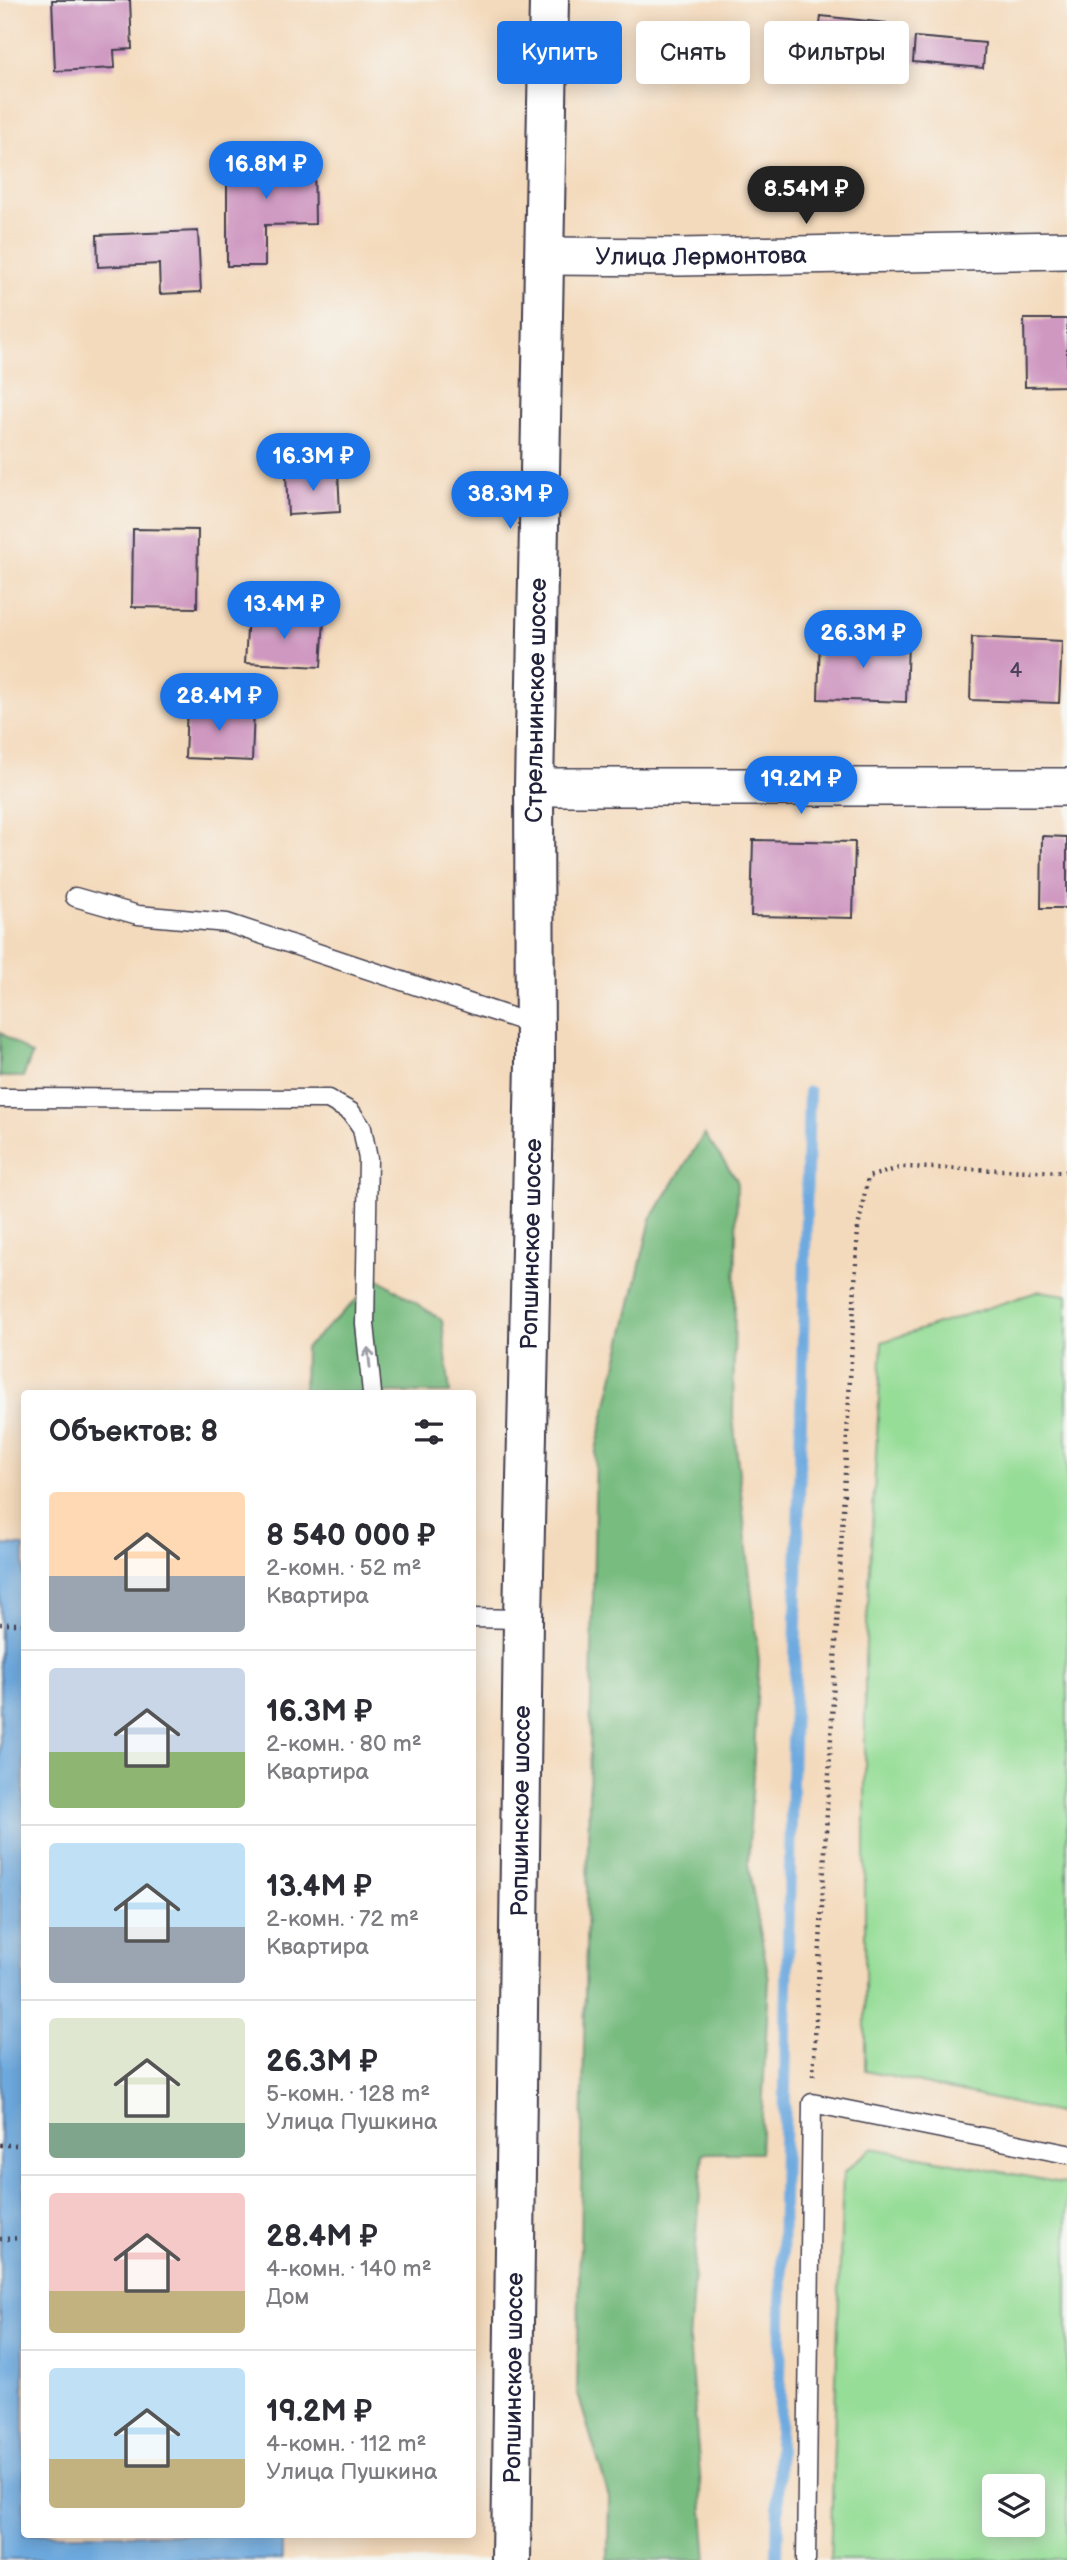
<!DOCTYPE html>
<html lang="ru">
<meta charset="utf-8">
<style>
body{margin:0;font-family:"Balsamiq Sans",sans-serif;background:#f7f7f7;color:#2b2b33;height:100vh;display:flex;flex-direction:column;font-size:26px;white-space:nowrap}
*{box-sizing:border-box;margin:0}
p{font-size:23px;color:#7c7c81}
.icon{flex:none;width:38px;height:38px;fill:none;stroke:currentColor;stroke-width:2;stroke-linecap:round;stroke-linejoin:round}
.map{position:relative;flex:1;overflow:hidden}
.details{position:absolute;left:21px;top:1390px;width:455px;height:1148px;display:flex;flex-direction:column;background:#fff;border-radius:7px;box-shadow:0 4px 18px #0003}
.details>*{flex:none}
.banner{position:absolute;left:497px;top:21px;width:464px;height:63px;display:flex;gap:14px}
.buttons{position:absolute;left:982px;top:2474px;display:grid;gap:14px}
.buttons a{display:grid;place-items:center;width:63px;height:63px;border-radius:7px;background:#fff;box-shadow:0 4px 18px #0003;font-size:35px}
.price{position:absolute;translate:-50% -60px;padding:0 16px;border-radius:24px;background:#1a73e8;color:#fff;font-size:23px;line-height:46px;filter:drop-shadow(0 2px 4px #0008)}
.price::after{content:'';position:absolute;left:50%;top:42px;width:21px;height:16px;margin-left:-10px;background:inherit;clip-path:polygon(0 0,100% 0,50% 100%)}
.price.on{background:#222;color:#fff}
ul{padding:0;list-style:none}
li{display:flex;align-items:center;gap:21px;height:175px;padding:0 28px}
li+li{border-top:2px solid #e1e1e2}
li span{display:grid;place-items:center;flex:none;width:196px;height:140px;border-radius:7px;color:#555}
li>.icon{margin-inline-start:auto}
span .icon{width:84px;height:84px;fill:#fffc;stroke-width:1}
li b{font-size:30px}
h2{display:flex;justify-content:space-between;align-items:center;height:84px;padding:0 28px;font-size:30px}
.tag{padding:0 24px;border-radius:7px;background:#fff;box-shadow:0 4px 18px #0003;font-size:24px;line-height:63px}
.tag.on{background:#1a73e8;color:#fff}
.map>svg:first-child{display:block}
.green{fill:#96dd97;stroke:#5c8069;stroke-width:2;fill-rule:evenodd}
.forest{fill:#78bc80;stroke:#4d6f5e;stroke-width:2}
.water{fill:#6eaadf;stroke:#48668d;stroke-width:2}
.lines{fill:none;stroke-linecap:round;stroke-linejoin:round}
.stream{stroke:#6eaadf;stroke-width:12}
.building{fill:#cf98c1}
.lane-casing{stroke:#423e4e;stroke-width:21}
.street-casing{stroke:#423e4e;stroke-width:40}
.secondary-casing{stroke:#423e4e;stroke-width:42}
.path{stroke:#423e4e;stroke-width:4.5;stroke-dasharray:2 5;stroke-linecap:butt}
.lane{stroke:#fff;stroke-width:18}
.street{stroke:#fff;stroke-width:37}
.secondary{stroke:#fff;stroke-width:38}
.oneway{stroke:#9c9ca7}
.labels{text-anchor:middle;stroke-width:6;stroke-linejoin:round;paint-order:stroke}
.number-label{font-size:21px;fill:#4d405c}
.street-label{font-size:24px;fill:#22223b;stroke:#f6f6f2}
</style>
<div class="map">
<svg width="1067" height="2560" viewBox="0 0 1067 2560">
<rect width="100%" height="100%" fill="#f6f6f2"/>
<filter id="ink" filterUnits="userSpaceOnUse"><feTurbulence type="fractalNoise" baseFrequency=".0143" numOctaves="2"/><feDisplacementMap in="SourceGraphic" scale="14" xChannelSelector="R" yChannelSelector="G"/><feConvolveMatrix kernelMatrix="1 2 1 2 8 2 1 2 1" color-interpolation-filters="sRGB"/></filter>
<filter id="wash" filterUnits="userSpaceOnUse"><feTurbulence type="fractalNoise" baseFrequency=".00686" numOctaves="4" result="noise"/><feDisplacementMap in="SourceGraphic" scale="28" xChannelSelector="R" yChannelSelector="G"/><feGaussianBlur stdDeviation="1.57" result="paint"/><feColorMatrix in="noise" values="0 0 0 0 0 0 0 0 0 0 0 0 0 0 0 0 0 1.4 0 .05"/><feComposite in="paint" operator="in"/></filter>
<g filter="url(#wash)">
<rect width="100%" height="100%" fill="#f4dabc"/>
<g class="green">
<path d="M1040,1291l27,4v820l-202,-44v-410l17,-319z"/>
<path d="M872,2148l195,36v376h-237l13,-387zM994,2487h38v38h-38z"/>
</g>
<g class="forest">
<path d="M0,1032l32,23 -9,22h-23z"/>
<path d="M704,1134l33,46 -4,237 26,245 -11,203 21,114 -9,174h-57l-14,188 18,219h-99l1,-63 -32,-106 19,-941 55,-231z"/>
<path d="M379,1279l63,41 8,73h-146l1,-45z"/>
</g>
<path class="water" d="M0,1545l24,1v988h258v26h-282z"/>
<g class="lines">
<path class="stream" d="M777,2560l9,-533 23,-935"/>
</g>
<g id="blocks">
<g class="building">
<path d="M52,0h78l2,49 -18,1 1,18 -60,3z"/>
<path d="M821,16l65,7 -4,42 -66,-7z"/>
<path d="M915,37l70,6 -2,25 -70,-6z"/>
<path d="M314,155l1,69 -50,1v41h-38v-110z"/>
<path d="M198,231l3,61 -41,2 -1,-30 -61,3 -1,-32z"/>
<path d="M1024,319h43v67l-42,1z"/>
<path d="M338,471l2,41 -52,3 -2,-41z"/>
<path d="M133,529l65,1 -1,78 -65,-1z"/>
<path d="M248,614l76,5 -3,48 -76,-4z"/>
<path d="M972,637l90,4 -3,62 -89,-3z"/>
<path d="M820,638l88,3 -2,61 -88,-3z"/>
<path d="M187,705l67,4 -2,52 -67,-3z"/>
<path d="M1042,836l25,1v71h-26z"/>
<path d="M753,840l102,2 -2,76 -102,-2z"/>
</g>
</g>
</g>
<g filter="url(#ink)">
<use href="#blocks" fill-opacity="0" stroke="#423e4e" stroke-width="2"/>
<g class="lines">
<defs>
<g id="lane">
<path d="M75,897l63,18 89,8 308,102"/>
<path d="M0,1098l328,1 23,13 11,16 6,31 -3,165 7,69"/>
<path d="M472,1618l51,1"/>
<path d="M806,2560l6,-457 255,51"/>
</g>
<g id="street">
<path id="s1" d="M545,256l135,1 387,-7"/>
<path d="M534,787h533"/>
</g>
<g id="secondary">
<path id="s2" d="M511,2560l12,-941 12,-556 -1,-276 15,-787"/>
</g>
</defs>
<use href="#lane" class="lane-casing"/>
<use href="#street" class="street-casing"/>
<use href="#secondary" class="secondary-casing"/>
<g class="path">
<path d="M0,1624h24"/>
<path d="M813,2076l45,-848 10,-51 35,-10 164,5"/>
<path d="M0,2145h24"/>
<path d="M0,2239l24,-1"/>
</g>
<use href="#lane" class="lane"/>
<use href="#street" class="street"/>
<use href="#secondary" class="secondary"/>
</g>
<defs><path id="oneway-shaft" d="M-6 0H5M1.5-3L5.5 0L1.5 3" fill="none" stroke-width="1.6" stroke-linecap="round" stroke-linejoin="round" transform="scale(1.75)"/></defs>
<use class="oneway" href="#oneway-shaft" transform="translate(369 1358) rotate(-96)"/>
</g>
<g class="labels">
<g class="number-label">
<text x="1016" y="677">4</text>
</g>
<g class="street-label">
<text dy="8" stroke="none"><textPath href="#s1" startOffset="156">Улица Лермонтова</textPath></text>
<text dy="8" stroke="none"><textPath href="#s2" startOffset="1860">Стрельнинское шоссе</textPath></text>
<text dy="8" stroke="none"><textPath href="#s2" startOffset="1316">Ропшинское шоссе</textPath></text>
<text dy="8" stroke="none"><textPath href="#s2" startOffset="749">Ропшинское шоссе</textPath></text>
<text dy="8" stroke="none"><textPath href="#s2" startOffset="182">Ропшинское шоссе</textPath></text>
</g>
</g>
</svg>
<div class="buttons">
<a><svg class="icon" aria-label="layers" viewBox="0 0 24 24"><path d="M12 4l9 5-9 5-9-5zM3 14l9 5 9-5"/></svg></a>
</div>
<b class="price" style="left:266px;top:201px">16.8M ₽</b>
<b class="price on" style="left:806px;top:226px">8.54M ₽</b>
<b class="price" style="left:313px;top:493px">16.3M ₽</b>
<b class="price" style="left:510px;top:531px">38.3M ₽</b>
<b class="price" style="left:284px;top:641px">13.4M ₽</b>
<b class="price" style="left:863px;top:670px">26.3M ₽</b>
<b class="price" style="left:219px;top:733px">28.4M ₽</b>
<b class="price" style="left:801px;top:816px">19.2M ₽</b>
<div class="banner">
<a class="tag on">Купить</a>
<a class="tag">Снять</a>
<a class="tag">Фильтры</a>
</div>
<section class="details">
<h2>Объектов: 8<svg class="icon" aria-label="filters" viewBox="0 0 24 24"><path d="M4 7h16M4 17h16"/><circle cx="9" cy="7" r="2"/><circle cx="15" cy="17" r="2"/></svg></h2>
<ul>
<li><span style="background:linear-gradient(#ffd9b3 60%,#9aa5b1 0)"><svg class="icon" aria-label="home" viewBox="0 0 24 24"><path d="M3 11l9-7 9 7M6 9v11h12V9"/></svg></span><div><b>8 540 000 ₽</b><p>2-комн. · 52 m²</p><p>Квартира</p></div></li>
<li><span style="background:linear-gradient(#c9d6e8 60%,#8fb573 0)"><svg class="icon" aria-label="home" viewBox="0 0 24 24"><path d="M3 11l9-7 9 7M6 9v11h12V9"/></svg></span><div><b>16.3M ₽</b><p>2-комн. · 80 m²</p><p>Квартира</p></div></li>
<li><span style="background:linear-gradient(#bfe0f5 60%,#9aa5b1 0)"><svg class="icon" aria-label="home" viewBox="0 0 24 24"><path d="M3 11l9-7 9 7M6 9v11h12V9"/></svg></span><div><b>13.4M ₽</b><p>2-комн. · 72 m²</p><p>Квартира</p></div></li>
<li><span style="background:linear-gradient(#dfe7d0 75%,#7fa58c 0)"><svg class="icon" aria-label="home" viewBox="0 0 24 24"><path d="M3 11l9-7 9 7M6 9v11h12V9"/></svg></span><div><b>26.3M ₽</b><p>5-комн. · 128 m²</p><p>Улица Пушкина</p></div></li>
<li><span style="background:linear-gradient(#f6c9c9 70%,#c2b280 0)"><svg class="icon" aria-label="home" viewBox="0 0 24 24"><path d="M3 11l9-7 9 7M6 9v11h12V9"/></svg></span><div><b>28.4M ₽</b><p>4-комн. · 140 m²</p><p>Дом</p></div></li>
<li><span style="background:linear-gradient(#bfe0f5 65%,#c2b280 0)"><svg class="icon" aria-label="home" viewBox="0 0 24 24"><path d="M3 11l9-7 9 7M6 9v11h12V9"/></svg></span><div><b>19.2M ₽</b><p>4-комн. · 112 m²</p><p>Улица Пушкина</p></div></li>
</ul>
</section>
</div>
